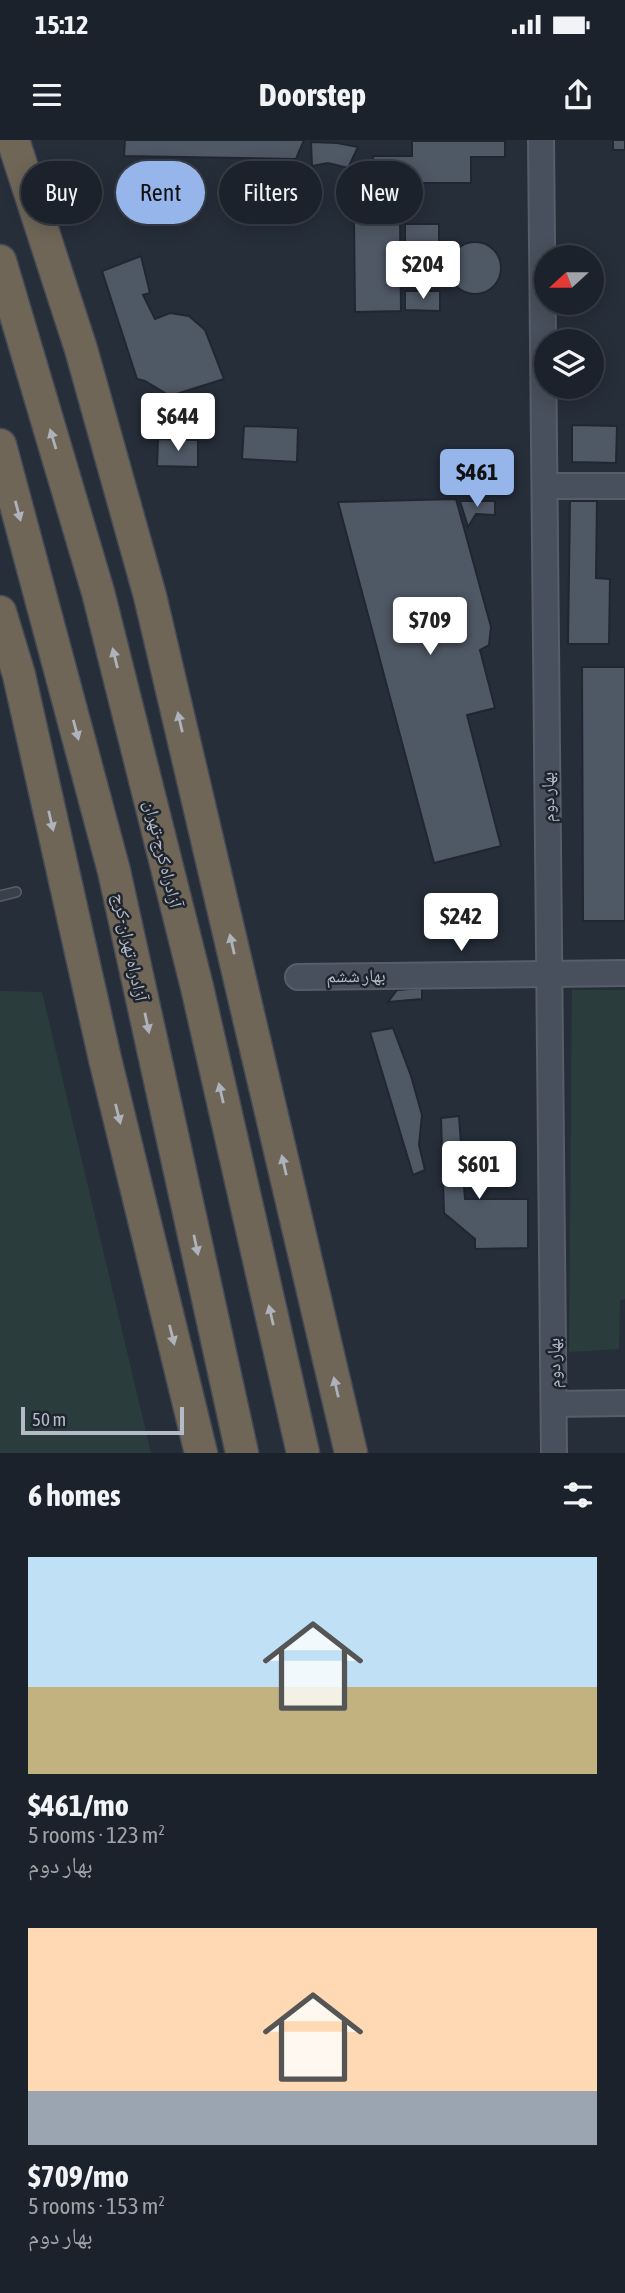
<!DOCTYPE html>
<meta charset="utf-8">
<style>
body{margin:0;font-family:"Asap Condensed","Noto Naskh Arabic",sans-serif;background:#252a34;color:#f1f3f6;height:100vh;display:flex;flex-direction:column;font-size:26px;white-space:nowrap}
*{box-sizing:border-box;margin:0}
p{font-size:23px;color:#a0a4a9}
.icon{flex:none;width:38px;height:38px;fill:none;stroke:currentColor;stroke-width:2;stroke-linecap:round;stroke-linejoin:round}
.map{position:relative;height:1313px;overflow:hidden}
.side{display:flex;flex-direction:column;background:#1c222c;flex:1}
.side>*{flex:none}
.guide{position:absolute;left:21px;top:21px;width:584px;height:63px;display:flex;gap:14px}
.needle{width:46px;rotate:249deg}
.controls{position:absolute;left:534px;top:105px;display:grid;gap:14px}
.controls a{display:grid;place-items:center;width:70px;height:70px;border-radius:50%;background:#1c222c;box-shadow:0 4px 18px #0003,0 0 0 2px #3a3f48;font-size:35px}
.scale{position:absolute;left:21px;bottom:18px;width:163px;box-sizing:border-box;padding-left:7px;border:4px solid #b5bbc6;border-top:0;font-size:19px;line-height:24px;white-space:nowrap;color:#b5bbc6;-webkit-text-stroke:5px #1f252f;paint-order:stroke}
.price{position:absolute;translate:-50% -60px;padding:0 16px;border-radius:7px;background:#fff;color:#222;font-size:23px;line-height:46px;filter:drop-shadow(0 2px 4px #0008)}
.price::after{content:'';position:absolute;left:50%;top:42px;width:21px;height:16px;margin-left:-10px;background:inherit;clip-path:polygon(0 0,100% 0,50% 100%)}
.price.selected{background:#95b5eb;color:#111}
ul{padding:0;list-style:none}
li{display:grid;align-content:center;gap:14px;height:371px;padding:0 28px}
li span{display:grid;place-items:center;height:217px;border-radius:0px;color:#555}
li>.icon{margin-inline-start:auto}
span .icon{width:126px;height:126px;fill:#fffc;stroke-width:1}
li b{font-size:30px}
h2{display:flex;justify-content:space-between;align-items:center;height:84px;padding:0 28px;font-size:30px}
.pill{padding:0 24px;border-radius:32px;background:#1c222c;box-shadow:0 4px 18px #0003,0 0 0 2px #3a3f48;font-size:24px;line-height:63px}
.pill.selected{background:#95b5eb;color:#111}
.status{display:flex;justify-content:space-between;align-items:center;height:49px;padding:0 35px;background:#1c222c;direction:ltr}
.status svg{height:19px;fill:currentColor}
header{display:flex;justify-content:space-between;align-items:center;height:91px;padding:0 28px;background:#1c222c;font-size:32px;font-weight:700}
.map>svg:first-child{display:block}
.green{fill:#2b3c3d}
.building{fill:#4f5865;stroke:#212731;stroke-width:2}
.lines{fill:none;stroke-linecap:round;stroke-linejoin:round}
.lane-casing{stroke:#585e68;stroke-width:12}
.secondary-casing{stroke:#585e68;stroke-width:28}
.highway-casing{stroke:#454b55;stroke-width:35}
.lane{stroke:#3a404a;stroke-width:9}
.secondary{stroke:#48505d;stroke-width:24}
.highway{stroke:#6f6658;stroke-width:32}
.oneway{fill:#aeb2bb}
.labels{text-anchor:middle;stroke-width:5;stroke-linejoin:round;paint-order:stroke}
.street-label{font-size:18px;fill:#b5bbc6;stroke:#1f252f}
</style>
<div class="status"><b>15:12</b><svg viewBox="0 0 49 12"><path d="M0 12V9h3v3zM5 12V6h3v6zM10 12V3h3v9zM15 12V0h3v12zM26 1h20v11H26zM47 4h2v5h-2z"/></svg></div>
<header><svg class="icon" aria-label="menu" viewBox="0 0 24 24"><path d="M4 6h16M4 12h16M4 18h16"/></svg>Doorstep<svg class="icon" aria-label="share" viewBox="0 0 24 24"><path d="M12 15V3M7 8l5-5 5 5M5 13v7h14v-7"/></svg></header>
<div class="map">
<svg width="625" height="1313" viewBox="0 0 625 1313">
<rect width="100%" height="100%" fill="#262e3a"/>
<g class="green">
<path d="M572,850h53v309l-5,1 -1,49 -50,3z"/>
<path d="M0,851l42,1 109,461h-151z"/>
</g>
<g class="building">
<path d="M125,0h179l-8,19 -172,-3z"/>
<rect x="613" y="0" width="12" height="10"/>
<path d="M412,1h93v16h-34v26h-97l-1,-27h39z"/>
<path d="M311,2l26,1 21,4 -10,21 -20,-5 -16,3z"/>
<path d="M354,78h46l1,93 -46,1z"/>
<rect x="405" y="84" width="34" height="18"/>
<circle cx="475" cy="128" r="26"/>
<path d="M141,116l9,37 -7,2 12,24 15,-6 19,3 16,14 19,49 -54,17 -25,-15 -8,-2 -35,-108z"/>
<path d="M405,151h35v20l-35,-1z"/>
<path d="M572,285l45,1 -1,37 -44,-1z"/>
<path d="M244,286l54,2 -1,34 -55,-3z"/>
<path d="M158,299l40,1v27l-41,-1z"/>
<path d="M456,359l35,128 -2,18 -9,5 15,58 -28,7 34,131 -67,17 -96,-361z"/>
<path d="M460,361h35v14l-19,-1 -8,13z"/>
<path d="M570,361h27l-1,77 14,1 -1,65h-41z"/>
<path d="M582,527h43v254h-42z"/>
<path d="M422,848v11l-34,3 9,-12z"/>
<path d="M393,888l18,48 11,39 -3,30 6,25 -12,5 -43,-143z"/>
<path d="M459,976l6,83h63v49l-53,1v-10l-31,-26 -3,-95z"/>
</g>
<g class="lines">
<defs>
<path id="lane" d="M0,756l16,-4"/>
<g id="secondary">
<path d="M541,0l13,1313"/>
<path d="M545,346h80"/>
<path d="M298,837l327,-4"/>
<path d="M554,1264l71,-1"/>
</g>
<g id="highway">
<path d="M13,0l68,209 69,247 201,857"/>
<path d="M0,121l98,331 99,395 106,466"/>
<path d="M0,305l114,426 128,582"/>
<path d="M0,472l19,63 86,384 96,394"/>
</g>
</defs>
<use href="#lane" class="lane-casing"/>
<use href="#secondary" class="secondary-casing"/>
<use href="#highway" class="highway-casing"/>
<use href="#lane" class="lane"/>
<use href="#secondary" class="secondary"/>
<use href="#highway" class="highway"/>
</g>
<defs><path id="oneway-solid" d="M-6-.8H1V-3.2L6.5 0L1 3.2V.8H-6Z" transform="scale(1.75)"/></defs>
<g class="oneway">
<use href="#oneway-solid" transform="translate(53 299) rotate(-107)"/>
<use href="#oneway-solid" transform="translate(18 371) rotate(75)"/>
<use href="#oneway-solid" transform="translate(115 518) rotate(-104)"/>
<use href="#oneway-solid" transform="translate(180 582) rotate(-103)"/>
<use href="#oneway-solid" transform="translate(76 590) rotate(75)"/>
<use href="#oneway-solid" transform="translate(51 681) rotate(77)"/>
<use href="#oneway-solid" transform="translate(232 804) rotate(-103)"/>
<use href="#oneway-solid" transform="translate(147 883) rotate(78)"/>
<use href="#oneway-solid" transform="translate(221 953) rotate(-103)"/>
<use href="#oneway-solid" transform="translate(118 974) rotate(76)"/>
<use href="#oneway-solid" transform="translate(284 1025) rotate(-103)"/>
<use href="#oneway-solid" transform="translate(196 1105) rotate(78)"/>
<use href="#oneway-solid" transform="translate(271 1175) rotate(-103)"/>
<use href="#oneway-solid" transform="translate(172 1195) rotate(76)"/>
<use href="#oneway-solid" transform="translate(336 1247) rotate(-103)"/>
</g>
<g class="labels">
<g class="street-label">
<text transform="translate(548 657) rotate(-91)" y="6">بهار دوم</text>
<text transform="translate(163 714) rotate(76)" y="6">آزادراه کرج-تهران</text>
<text transform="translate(130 807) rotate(78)" y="6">آزادراه تهران-کرج</text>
<text transform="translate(356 836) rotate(-1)" y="6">بهار ششم</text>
<text transform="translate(554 1223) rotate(-91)" y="6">بهار دوم</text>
</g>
</g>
</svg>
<div class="controls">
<a><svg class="needle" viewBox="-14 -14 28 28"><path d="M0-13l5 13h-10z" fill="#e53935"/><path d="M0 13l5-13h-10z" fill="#a0a4a9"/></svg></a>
<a><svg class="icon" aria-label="layers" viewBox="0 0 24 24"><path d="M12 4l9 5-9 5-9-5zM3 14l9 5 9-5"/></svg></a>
</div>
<div class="scale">50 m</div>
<b class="price" style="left:423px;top:161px">$204</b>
<b class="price" style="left:178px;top:313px">$644</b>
<b class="price selected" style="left:477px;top:369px">$461</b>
<b class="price" style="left:430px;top:517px">$709</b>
<b class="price" style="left:461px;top:813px">$242</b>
<b class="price" style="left:479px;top:1061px">$601</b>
<div class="guide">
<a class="pill">Buy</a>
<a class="pill selected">Rent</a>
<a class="pill">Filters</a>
<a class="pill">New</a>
</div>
</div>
<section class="side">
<h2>6 homes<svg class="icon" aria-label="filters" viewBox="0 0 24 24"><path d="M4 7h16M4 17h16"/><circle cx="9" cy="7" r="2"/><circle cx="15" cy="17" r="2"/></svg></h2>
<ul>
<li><span style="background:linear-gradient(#bfe0f5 60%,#c2b280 0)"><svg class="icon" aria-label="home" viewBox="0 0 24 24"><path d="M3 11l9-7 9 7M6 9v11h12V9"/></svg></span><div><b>$461/mo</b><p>5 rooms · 123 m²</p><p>بهار دوم</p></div></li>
<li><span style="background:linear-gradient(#ffd9b3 75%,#9aa5b1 0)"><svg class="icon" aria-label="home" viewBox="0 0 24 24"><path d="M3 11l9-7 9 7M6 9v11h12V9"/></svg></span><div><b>$709/mo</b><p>5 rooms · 153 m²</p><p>بهار دوم</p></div></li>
</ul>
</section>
